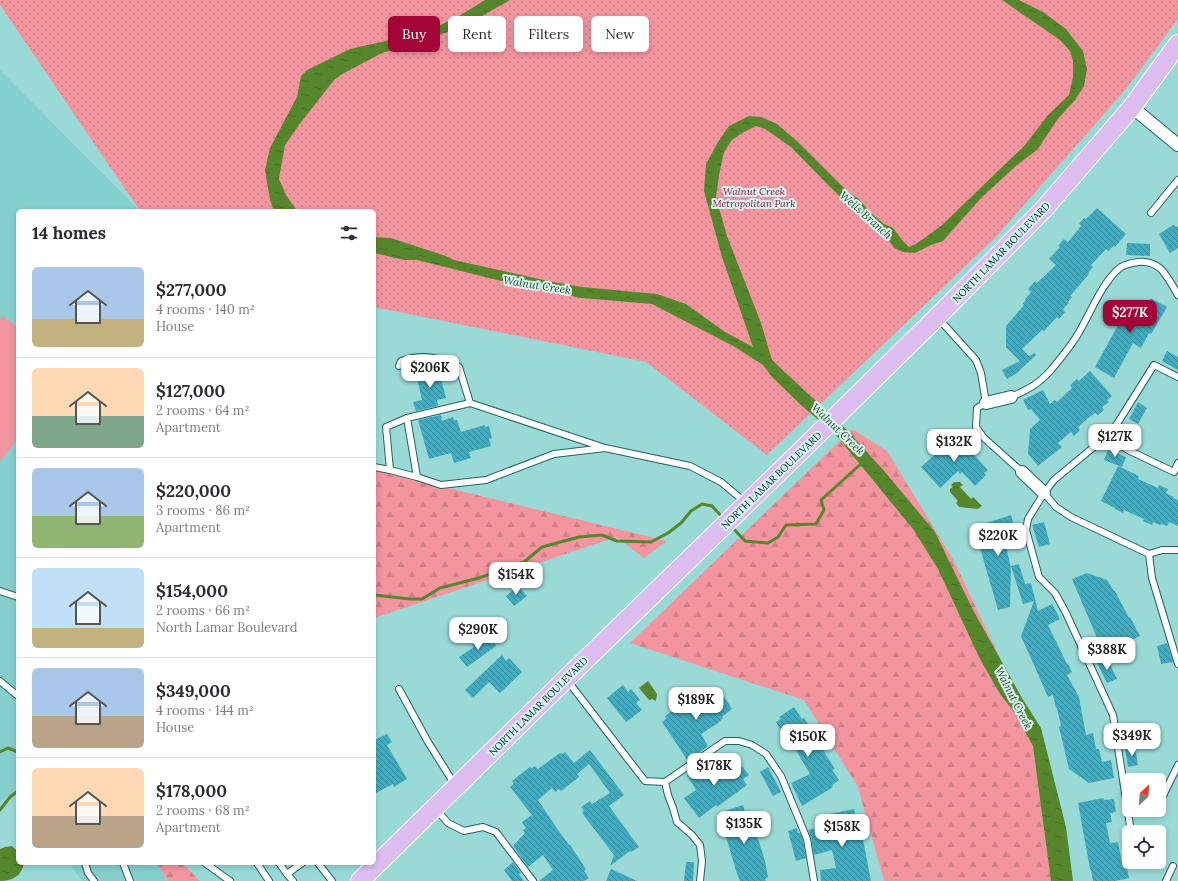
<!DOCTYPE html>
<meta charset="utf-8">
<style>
body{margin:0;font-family:Lora,serif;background:#f7f7f7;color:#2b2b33;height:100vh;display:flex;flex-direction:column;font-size:15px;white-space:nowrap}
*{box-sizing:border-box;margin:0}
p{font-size:13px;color:#7c7c81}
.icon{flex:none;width:22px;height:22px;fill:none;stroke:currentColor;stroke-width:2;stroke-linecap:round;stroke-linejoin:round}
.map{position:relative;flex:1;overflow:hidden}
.drawer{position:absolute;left:16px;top:209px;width:360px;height:656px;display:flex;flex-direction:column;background:#fff;border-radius:6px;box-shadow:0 2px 6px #0003}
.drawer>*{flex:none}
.top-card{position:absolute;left:388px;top:16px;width:380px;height:36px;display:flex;gap:8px}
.needle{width:26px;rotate:26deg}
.buttons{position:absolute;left:1122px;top:773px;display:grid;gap:8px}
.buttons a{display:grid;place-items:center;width:44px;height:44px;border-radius:6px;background:#fff;box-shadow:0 2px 6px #0003;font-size:20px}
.price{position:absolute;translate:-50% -34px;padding:0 9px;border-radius:8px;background:#fff;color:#222;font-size:13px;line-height:26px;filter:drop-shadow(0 1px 2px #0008)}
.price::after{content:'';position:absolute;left:50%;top:24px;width:12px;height:9px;margin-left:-6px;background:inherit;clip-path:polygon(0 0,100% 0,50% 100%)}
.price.on{background:#a30539;color:#fff}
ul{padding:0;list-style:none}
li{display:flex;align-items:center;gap:12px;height:100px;padding:0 16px}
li+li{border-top:1px solid #e1e1e2}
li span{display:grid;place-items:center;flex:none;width:112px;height:80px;border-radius:6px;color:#555}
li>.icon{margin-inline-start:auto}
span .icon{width:48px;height:48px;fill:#fffc;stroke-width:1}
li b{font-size:17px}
h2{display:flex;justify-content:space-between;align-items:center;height:48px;padding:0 16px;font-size:17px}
.chip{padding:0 14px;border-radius:6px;background:#fff;box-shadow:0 2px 6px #0003;font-size:14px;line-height:36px}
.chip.on{background:#a30539;color:#fff}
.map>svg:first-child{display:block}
.built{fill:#85d0cd}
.grass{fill:#f3959f}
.forest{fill:url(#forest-firs)}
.park{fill:url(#park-dots)}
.water{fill:url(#water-ripples)}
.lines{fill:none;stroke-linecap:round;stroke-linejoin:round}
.stream{stroke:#57872d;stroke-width:3}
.building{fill:url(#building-back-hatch)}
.lane-casing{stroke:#226362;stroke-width:8}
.street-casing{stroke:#226362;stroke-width:14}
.primary-casing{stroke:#fff;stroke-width:20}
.lane{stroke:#fff;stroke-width:6}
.street{stroke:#fff;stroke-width:12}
.primary{stroke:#ddbcef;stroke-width:18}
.labels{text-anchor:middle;stroke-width:4;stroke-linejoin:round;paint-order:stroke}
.park-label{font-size:10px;font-style:italic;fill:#901636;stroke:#d5f4f2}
.street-label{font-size:10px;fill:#062121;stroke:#d5f4f2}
.water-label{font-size:11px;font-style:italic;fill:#334d1f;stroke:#d5f4f2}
</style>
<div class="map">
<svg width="1178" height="881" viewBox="0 0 1178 881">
<defs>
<pattern id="forest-firs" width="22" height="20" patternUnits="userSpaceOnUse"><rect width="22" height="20" fill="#f3959f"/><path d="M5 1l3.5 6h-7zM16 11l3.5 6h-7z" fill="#cf8089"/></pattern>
<pattern id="park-dots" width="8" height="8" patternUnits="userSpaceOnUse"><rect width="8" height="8" fill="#f3959f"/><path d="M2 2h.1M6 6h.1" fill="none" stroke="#cf8089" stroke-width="1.8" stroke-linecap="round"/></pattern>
<pattern id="water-ripples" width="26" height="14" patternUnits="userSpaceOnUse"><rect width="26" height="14" fill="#57872d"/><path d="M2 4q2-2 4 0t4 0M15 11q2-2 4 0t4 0" fill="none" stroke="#466e26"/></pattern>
<pattern id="building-back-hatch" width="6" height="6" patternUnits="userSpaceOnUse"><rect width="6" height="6" fill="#43abbf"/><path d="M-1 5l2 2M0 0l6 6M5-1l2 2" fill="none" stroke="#368b9b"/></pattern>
</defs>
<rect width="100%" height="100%" fill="#99dad7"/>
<g class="built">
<path d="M0,70l140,141h-122v580l-1,-1 -17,11z"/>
<path d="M69,863h88l11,18h-86z"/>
</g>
<path class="grass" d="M3,316l15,12v111l-18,22v-142z"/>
<g class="forest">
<path d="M852,429l35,22 67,110 72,152 44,168h-186l-26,-94 -54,-87 -174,-57z"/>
<path d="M374,470l293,71 -23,17 -28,-21 -242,81z"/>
<path d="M157,863h25l18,18h-32z"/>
</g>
<path class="park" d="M0,0h1178v19l-52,70 -131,149 -228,217 -121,-93 -272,-55v-96h-234l-140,-206z"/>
<g class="water">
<path d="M485,0h25l-28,16 -34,16 -66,21 -38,20 -10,7 -35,45 -14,20 -6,34 7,16 11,16h-23l-4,-11 -5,-30 5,-22 27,-51 4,-21 6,-6 43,-21 40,-9 48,-14 18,-8z"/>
<path d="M1002,0h17l24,12 23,17 17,22 4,18 -3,17 -9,14 -18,20 -19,29 -22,17 -35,32 -38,43 -12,4 -16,8 -12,-1 -9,-4 -5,-8 -23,-18 -37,-36 -38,-39 -26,-18 -9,-3 -14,7 -10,7 -8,12 -5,23 -3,22 11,39 34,87 11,37 76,71 37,41 50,60 38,78 49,88 19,30 25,99 7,54h-22l-18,-135 -18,-33 -15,-19 -20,-35 -42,-90 -25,-40 -77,-94 -34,-29 -30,-29 -9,-12 -28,-18 -83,-43 -71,-6 -88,-19 -76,-19h-13l-30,-7v-16l17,1 55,18 8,4 94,21 34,6 75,7 29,10 39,28 28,15 -31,-90 -18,-66 2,-27 12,-22 11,-16 20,-10 12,1 16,7 21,18 49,49 12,8 11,13 14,12 9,4 9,12 7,7 7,-3 25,-18 84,-81 23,-30 21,-20 4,-18v-16l-3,-10 -10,-11z"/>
<path d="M954,482h6l3,3 -3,2 11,12 2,-2 9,9 -4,3 -19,-2 -3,-4 2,-2 -8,-9v-3l3,-2 -2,-2z"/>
<path d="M648,681l9,13 -1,7 -4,-2 -3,1 -10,-12z"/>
<path d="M12,846l6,6v11h6c-2,13 -12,18 -24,18v-32l5,-2z"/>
</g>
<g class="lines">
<g class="stream">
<path d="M731,526l14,15 23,2 10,-6 8,-12 30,-1 8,-14 -3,-10 42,-38"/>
<path d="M374,595l36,4h12l18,-11 39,-10 45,-16 18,-15 37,-10 23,-2 15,6 34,1 17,-9 13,-10 10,-12 11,-7 10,2 11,12"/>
<path d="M0,752l8,-4 10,4"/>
<path d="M0,810l10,-13 8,-6"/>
</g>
</g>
<g class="building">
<path d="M1097,208l29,26 -11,13 -2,-1 -4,5 -3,-2 -15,16 2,2 -5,6 1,1 -19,22 2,1 -4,5 1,1 -6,6 2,3 -6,7 -2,-2 -13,14 -2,-1 -20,19 7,7 6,-3 1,2 -19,18 -10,6 -5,-9 18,-9 -14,-14v-21l18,-21 -1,-2 3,-3 -1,-1 6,-7 -3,-3 7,-8 2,2 19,-18 -7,-6 11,-12 -2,-1 6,-7 4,3 13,-16 -2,-2 5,-6 2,1z"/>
<path d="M1173,225l5,2v21l-8,5 -11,-19z"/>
<path d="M1127,243l23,1v12l-24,-1z"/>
<path d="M1152,299l15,8 -16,27 -2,-1 -8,15 -8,-5 -19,35 -19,-11 33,-60z"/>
<path d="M1167,351l11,6v13l-16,-9z"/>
<path d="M438,367l8,31 -9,2 1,6 -22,5 -3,-9 9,-2 -6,-27z"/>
<path d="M1090,371l22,25 -5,4 2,2 -7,5 2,3 -6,5 -3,-2 -8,6 -9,8 2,3 -6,6 -3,-4 -13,11 4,4 -24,19 -10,-12 2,-25 10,-9 -9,-11 -3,1 -5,-10 20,-10 7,14 5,-4 2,2 15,-14 -2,-3 7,-6 2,2z"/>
<path d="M1138,402l9,6 -9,16 -9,-5z"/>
<path d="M441,415l1,6 11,-4 1,3h3l4,12 24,-7v2l4,-1 3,12 -3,1 2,7 -22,6 2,6 -17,5 -3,-10 -22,6 -11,-39z"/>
<path d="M954,433l34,37 -4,3 2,2 -11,11 -13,-14 -2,2 -2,-3 -18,17 -19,-21 19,-17 -2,-2z"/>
<path d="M1108,450l18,7 -4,10 -18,-7z"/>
<path d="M1118,466l21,10 -1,3 20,9 1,-3 9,4 -2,4 8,4 -1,1 5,2v26l-9,-4 -2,4 -6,-2 -1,1 -7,-3 -1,3 -9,-4 1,-2 -20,-9 -1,3 -8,-4v-1l-14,-7z"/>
<path d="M1011,515l5,18 -6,1 4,11 -8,1 5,22 -1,39 -12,3 -24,-83z"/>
<path d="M1044,522l6,22 -11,3 -7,-22z"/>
<path d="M1019,564l6,20 6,-1 7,28 14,-7 8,15 -12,6 19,39h1l4,8 -5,3 12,22 7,38 7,-2 3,16h3l3,13 9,-2 3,18 -25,5 -20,-14 -10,-42 2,-1 -4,-18h-1l-3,-13 -5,2 -27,-61 13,-35 -11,3 -12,-38z"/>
<path d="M1087,573l20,7 7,11h1l14,27 1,-1 10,19 -31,15 -6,-13 -5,2 -26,-61z"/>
<path d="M518,586l9,10 -13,10 -8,-10z"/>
<path d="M489,634l7,12 -29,21 -8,-10 15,-10 -2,-2z"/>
<path d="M1167,643l6,19 -12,2 -4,-18z"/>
<path d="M502,655l4,6 3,-3 13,14 -22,21 -11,-11 -16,16 -8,-8z"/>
<path d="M1107,658l10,21 -10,4 -10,-20z"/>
<path d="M623,685l5,7 3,-3 9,11 -4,3 6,7 -16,12 -19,-24z"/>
<path d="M718,687l14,22 -10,8 1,1 -5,5 -17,11 7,12 -20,15 -26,-39 4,-3 -1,-3 19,-13 2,2 26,-17 2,2z"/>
<path d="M794,707l8,12 2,-1 16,25 -1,1 16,25 -3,1 7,10 -7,5 1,2 -31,19 -11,-23 19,-9 -23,-39 -3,2 -8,-15 5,-3 -2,-2z"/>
<path d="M387,734l5,8 -5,3 20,34 -13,8 -1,-3 -19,10v-54z"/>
<path d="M1135,747l3,18 -10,2 -3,-18z"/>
<path d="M590,750l34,45 -15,11 30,41 -8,5 -1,-1 -20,15 4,-11 -32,-42 2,-2 -3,-4 9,-6 2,3 18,-11 -21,-29 -12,10 2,3 -18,14 -2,-2 -4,3 -3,-4 -14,12 18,27 13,18h1l16,24 -2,2 5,7 -5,3h-45l14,-11 -10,-15 -15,12 -15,-21 12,-13 -2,-3 3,-2 -4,-6 10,-7 -22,-28 4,-3 -2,-3 18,-14 2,1 3,-2 3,3 22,-16 2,1 3,-2 9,11z"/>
<path d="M707,759l11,16 1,1 15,-11 3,4 5,-3 7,9 -6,4 4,6 -30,22 -1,-2 -17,13 -15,-20 12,-8 -9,-15 7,-5 -1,-2z"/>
<path d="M768,767l13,25 -8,4 -13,-24z"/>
<path d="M1103,798l1,2 10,-1 2,13 -6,1 2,9 -6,1 4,20 8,-1 4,21h4l3,15 -14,3h-22l-2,-11 -1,-1 -12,-66z"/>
<path d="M743,805l2,7 4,-2 16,51 3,16 -3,2 1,2h-26l-3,-7 -18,-61z"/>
<path d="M854,809l1,5h3l13,67h-50l-1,-11 16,-2 -4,-18 -18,5 -3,-17 -3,-8 21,-6 -1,-4 3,-1 -1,-5z"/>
<path d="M797,828l1,5h2l3,7 3,18 -10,3 -8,-30z"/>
<path d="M513,862l8,11 -2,1 5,7h-12l-8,-11z"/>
<path d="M686,862h8l-1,19h-9z"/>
<path d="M611,869l26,12h-31z"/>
</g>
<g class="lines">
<defs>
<g id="lane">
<path d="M1151,213l27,-33"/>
<path d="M938,318l38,42 5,13 5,30 -9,5 -1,19 8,11 38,34"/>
<path d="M399,366l2,-5c25,-8 36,-3 58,6l11,36"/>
<path d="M1011,397c16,-7 28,-13 40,-27 9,-11 20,-24 27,-36 12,-20 25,-54 43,-67 5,-3 11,-4 17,-5 9,-1 17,2 23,7 7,8 12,17 17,26"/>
<path d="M407,418l-21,9 4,43 27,7"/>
<path d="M1107,436l21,14 46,22 4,-9"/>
<path d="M605,448l-51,6 -68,26 -45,5 -24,-8 -10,-59 63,-15 135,45 85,18 31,16 24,20"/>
<path d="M374,467l16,3"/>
<path d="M1044,493l12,14 15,10 78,37 13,-4h16"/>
<path d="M1149,554l3,24 26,86"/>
<path d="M0,591l18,6"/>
<path d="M567,680l78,101 20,1 60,-41h14l13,4 14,9 15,22 26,63 7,42"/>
<path d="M0,681l18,15"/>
<path d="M399,689l29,53 27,43"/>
<path d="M665,782l3,13 5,13 4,14 15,13 8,10 2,16 -2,20"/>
<path d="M1159,804l19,-39"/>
<path d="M435,808l13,15 16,8 19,-4 13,5 37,49"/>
<path d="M1127,811l23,-1"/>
<path d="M1131,832l-18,-117 -47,-102 -11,-20 -16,-16 -13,-47 2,-11 16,-26 10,-13 53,-44 10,-12 37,-59 24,12"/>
<path d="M85,863l3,10 6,8"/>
<path d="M123,863l7,18"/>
<path d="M205,863l25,18"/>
<path d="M257,863l12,18"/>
<path d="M279,863l8,11"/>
<path d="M318,863l14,18"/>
<path d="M293,881l-6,-7 15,-11"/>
<path d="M1166,881l7,-15"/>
</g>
<g id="street">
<path d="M1132,107l46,38"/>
<path d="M986,403l25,-6"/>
<path d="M1022,472l22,21"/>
</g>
<path id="primary" d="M360,881l212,-208 234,-227 131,-129 107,-108 88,-102 46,-63"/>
</defs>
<use href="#lane" class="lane-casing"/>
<use href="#street" class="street-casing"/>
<use href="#primary" class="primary-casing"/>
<use href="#lane" class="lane"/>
<use href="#street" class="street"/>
<use href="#primary" class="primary"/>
</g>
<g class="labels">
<g class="park-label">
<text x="754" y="195">Walnut Creek<tspan x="754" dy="12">Metropolitan Park</tspan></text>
</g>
<g class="street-label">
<text transform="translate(1001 252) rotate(-46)" y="4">NORTH LAMAR BOULEVARD</text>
<text transform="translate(771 480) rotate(-44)" y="4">NORTH LAMAR BOULEVARD</text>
<text transform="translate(538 706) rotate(-45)" y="4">NORTH LAMAR BOULEVARD</text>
</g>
<g class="water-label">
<text transform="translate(866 215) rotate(42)" y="4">Wells Branch</text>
<text transform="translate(537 285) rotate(9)" y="4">Walnut Creek</text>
<text transform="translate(838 429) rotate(44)" y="4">Walnut Creek</text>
<text transform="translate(1014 698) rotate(63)" y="4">Walnut Creek</text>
</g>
</g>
</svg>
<div class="buttons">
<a><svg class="needle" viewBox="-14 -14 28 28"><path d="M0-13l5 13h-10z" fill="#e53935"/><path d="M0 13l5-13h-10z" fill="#7c7c81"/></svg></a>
<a><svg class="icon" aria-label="locate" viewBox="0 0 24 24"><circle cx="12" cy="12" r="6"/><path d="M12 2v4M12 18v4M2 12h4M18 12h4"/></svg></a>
</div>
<b class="price on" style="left:1130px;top:334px">$277K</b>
<b class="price" style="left:430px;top:389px">$206K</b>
<b class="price" style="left:1115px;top:458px">$127K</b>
<b class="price" style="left:954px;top:463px">$132K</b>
<b class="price" style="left:998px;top:557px">$220K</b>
<b class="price" style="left:516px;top:596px">$154K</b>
<b class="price" style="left:478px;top:651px">$290K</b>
<b class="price" style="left:1107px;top:671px">$388K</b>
<b class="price" style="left:696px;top:721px">$189K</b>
<b class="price" style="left:1132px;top:757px">$349K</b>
<b class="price" style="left:808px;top:758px">$150K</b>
<b class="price" style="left:714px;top:787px">$178K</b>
<b class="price" style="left:744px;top:845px">$135K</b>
<b class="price" style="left:842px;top:848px">$158K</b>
<div class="top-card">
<a class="chip on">Buy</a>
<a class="chip">Rent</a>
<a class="chip">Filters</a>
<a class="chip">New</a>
</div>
<section class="drawer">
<h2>14 homes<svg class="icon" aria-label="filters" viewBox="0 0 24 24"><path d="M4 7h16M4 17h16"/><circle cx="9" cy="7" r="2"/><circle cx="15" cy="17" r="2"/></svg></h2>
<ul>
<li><span style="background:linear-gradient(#a9c7e8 65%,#c2b280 0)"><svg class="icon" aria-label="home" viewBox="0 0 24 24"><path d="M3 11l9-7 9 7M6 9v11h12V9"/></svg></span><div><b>$277,000</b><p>4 rooms · 140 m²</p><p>House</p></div></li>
<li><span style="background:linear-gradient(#ffd9b3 60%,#7fa58c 0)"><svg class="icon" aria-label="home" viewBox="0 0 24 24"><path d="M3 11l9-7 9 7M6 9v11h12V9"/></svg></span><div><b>$127,000</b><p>2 rooms · 64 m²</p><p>Apartment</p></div></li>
<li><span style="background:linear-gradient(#a9c7e8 60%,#8fb573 0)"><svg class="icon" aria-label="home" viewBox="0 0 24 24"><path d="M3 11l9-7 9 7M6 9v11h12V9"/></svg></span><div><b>$220,000</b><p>3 rooms · 86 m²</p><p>Apartment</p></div></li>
<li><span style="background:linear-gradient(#bfe0f5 75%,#c2b280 0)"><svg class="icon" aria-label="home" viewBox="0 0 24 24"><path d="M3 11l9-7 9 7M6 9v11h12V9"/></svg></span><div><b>$154,000</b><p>2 rooms · 66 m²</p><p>North Lamar Boulevard</p></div></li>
<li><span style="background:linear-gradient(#a9c7e8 60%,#b9a48a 0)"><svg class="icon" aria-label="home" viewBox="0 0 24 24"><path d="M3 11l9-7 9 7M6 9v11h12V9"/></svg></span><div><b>$349,000</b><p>4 rooms · 144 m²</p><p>House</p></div></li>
<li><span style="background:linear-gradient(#ffd9b3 60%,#b9a48a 0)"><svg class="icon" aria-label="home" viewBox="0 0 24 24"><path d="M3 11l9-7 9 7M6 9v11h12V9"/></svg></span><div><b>$178,000</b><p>2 rooms · 68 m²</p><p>Apartment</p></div></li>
</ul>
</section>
</div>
